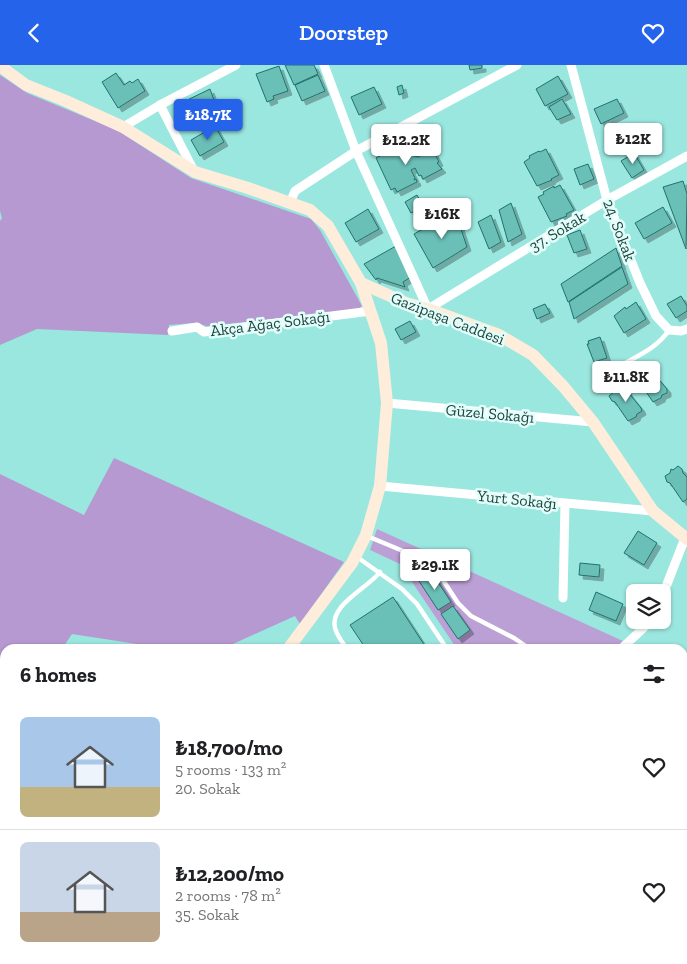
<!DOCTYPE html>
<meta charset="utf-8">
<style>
body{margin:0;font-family:"Zilla Slab",serif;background:#f6f6f6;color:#202124;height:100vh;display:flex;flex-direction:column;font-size:19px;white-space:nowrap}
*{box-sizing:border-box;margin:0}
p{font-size:16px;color:#757577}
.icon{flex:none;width:28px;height:28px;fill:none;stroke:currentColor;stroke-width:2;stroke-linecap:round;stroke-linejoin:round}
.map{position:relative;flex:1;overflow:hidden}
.drawer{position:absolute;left:0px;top:579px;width:688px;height:321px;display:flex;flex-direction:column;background:#fff;border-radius:15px 15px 0 0;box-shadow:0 1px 4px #0004}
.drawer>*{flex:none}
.controls{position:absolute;left:626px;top:519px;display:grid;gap:10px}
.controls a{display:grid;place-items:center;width:45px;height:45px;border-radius:8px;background:#fff;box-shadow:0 1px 4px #0004;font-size:25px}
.price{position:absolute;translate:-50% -42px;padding:0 11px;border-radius:5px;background:#fff;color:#222;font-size:16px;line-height:32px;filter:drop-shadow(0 1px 2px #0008)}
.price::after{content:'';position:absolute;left:50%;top:30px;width:15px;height:11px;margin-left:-8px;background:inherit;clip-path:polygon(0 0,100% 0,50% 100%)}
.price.active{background:#2563eb;color:#fff}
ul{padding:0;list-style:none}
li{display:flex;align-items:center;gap:15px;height:125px;padding:0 20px}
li+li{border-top:1px solid #e0e0e0}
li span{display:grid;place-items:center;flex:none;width:140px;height:100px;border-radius:8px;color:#555}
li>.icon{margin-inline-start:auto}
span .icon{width:60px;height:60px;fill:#fffc;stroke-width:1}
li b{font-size:21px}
h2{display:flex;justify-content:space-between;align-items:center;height:60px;padding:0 20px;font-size:21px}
header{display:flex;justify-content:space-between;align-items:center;height:65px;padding:0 20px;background:#2563eb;color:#fff;font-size:22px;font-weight:600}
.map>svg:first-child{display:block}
.green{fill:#bba0d5}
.forest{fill:#b699d1}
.building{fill:#6abfb7;stroke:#20726c;filter:url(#shadow)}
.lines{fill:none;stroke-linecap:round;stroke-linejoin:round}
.lane{stroke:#fff;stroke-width:4.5}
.street{stroke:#fff;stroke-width:9}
.secondary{stroke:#feedda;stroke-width:12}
.labels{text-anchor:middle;stroke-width:5;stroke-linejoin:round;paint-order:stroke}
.street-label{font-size:16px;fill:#1f3f3c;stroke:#e1fefa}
</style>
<header><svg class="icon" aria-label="back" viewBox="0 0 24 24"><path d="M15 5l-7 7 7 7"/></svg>Doorstep<svg class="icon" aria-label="heart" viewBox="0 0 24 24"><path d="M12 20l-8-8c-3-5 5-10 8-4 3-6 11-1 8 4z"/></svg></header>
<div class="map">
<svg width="687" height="899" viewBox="0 0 687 899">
<defs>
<filter id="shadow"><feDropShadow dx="4" dy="4" stdDeviation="0" flood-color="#0004"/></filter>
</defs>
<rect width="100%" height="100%" fill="#9ae7df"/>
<g class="green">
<path d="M377,464l246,112 -9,8h-157l-57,-85 -30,-14z"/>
<path d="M684,784l3,1v114h-172l4,-4h163v-109z"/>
</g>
<g class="forest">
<path d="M0,10l27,18 90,37 74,48 120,41 9,11 42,76 -6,5 -149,15 -13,-3 -25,2 -1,10 -131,-6 -37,16v-124l2,-3 -2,-7z"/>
<path d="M114,393l230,104 -44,62 -5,-8 -62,28 -33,5h-31l-97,-15 -10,15h-57v311h144l1,4h-150v-490l84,41z"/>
</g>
<g class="building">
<path d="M285,0h29l4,9 -24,11z"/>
<path d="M469,0h13v3l-12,2z"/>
<path d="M279,1l9,25 -15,5 1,3 -7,3 -11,-28z"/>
<path d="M116,8l8,12 6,-4 2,2 6,-4 7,12 -27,17 -16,-26z"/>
<path d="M318,10l7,16 -23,10 -7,-16z"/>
<path d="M558,11l10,18 -23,12 -9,-17z"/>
<path d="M402,20l2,8 -5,2 -2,-8z"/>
<path d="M374,22l8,17 -23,11 -8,-18z"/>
<path d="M210,24l5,14 -34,16 -6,-13z"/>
<path d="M562,34l9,15 -14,6 -8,-13z"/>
<path d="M617,34l7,14 -23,11 -7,-15z"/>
<path d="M215,61l9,16 -24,14 -9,-16z"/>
<path d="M404,75l7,15 7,2 15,-7 6,12 -2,1 5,6 -19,10 -2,-4 -2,1 -4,-8 -4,2 4,8 -1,2 2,-1 1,3 -20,10 -2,-4 -4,2 -15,-32 13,-7 3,-2 -1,-2z"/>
<path d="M546,84l13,26 -8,4 1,1 -15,6 -13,-24 6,-4 -1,-2 10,-5 1,1z"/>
<path d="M634,88l10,17 -12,8 -11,-17z"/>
<path d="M588,99l6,15 -14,6 -6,-16z"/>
<path d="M683,116l4,13 -1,55 -23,-62z"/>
<path d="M560,120l14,25 -8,4 1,2 -16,6 -13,-25 6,-3 -1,-2 11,-6v2z"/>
<path d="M417,130l6,11 -12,7 -6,-11z"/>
<path d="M511,138l11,31 -14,8 -9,-32z"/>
<path d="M663,142l9,16 -28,16 -9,-16z"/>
<path d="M368,144l11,20 -23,13 -11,-19z"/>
<path d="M455,146l12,36 -34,21 -19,-34z"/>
<path d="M491,150l10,27 -12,7 -11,-27z"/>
<path d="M580,165l7,19 -13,4 -7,-18z"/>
<path d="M396,181l15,31 -8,5 2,5 -28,-9 -1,2 -12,-16z"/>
<path d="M616,183l6,18 -54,36 -7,-18z"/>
<path d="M622,202l6,17 -54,35 -5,-17z"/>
<path d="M681,231l6,10v5l-11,7 -9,-14z"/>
<path d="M636,237l10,17 -22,14 -10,-17 11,-9 1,2z"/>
<path d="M545,239l5,9 -13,6 -4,-10z"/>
<path d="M410,256l6,11 -15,8 -6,-11z"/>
<path d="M600,272l7,21 -13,4 -7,-18h2l-1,-3z"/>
<path d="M648,302l4,2 1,4 14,16v4l-5,2 -1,3 -8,4 -13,-19h-3l-2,-6 5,-4v-3l3,1z"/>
<path d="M623,321l4,2 1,4 13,16 1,3 -5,3 -1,3 -8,4 -13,-19 -3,-1 -3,-5 5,-4 1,-3h3z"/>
<path d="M678,401l4,3 1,4 4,4v22l-4,3 -13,-19 -3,-1 -2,-6 5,-3 1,-4 2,1z"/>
<path d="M638,466l19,12 -13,22 -20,-12z"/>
<path d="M580,498l20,2 -1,12 -20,-2z"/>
<path d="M432,508l19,29 -13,8 -19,-29z"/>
<path d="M596,527l27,12 -7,17 -27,-11z"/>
<path d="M393,532l34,52h-61l-16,-24z"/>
<path d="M453,541l17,24 -12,9 -17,-25z"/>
<path d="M181,895h78l-1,4h-76z"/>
</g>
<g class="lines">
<g class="lane">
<path d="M614,304c19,-11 43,-20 55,-39"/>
<path d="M367,471l36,15 29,17 7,6 19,29 13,13 43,22 16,11"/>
<path d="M357,492l45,32 15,15 30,45"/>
<path d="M347,584c-4,-6 -10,-13 -12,-21 -6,-23 33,-40 45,-56"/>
<path d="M272,899l1,-4"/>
<path d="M334,899l4,-4"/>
<path d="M505,899l4,-4"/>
</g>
<g class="street">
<path d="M324,0l32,86 72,158 179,-109 80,-44"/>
<path d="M571,0l36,135 33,83 16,33 13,14 12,1 6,-2"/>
<path d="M160,40l34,66"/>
<path d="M123,62l37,-22 76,-40"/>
<path d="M290,138l5,-12 61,-40 161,-86"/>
<path d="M172,266l25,-4 7,5 167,-21"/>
<path d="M387,338l206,19"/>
<path d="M380,421l273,25"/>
<path d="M662,532l23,-59"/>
<path d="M563,533l2,-94"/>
<path d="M621,584l31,-29"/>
<path d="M682,665l5,2"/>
</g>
<g class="secondary">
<path d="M0,1l26,19 40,16 57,26 72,45 53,16 62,22 18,16 33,57 20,60 6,60 -7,83 -14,49 -14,28 -64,86"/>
<path d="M361,218l45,20 22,6 71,26 34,20 30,31 30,36 60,89 34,28"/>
<path d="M160,895v4"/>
</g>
</g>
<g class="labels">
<g class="street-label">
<text transform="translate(620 165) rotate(69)" y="6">24. Sokak</text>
<text transform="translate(557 166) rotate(-31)" y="6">37. Sokak</text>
<text transform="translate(448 253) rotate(21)" y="6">Gazipaşa Caddesi</text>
<text transform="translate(270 258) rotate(-7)" y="6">Akça Ağaç Sokağı</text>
<text transform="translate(490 348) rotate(5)" y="6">Güzel Sokağı</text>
<text transform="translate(517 434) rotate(6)" y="6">Yurt Sokağı</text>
</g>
</g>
</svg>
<div class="controls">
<a><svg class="icon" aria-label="layers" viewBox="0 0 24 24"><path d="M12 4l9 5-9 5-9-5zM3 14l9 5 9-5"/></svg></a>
</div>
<b class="price active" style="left:208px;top:76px">₺18.7K</b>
<b class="price" style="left:633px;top:100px">₺12K</b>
<b class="price" style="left:406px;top:101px">₺12.2K</b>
<b class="price" style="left:442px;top:175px">₺16K</b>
<b class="price" style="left:626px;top:338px">₺11.8K</b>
<b class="price" style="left:435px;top:526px">₺29.1K</b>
<section class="drawer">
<h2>6 homes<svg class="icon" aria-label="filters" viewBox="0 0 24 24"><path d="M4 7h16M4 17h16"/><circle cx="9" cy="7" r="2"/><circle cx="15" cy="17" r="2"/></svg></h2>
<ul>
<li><span style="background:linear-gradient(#a9c7e8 70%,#c2b280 0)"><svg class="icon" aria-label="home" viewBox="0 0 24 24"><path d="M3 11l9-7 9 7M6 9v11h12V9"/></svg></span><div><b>₺18,700/mo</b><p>5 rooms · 133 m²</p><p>20. Sokak</p></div><svg class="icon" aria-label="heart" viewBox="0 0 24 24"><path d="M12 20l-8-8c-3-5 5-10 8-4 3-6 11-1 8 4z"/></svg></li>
<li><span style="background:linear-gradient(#c9d6e8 70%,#b9a48a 0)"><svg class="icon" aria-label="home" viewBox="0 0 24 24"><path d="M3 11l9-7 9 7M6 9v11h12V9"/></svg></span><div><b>₺12,200/mo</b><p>2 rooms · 78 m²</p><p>35. Sokak</p></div><svg class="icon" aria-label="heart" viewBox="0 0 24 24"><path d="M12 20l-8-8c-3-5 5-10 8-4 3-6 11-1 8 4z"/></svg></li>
</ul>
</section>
</div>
